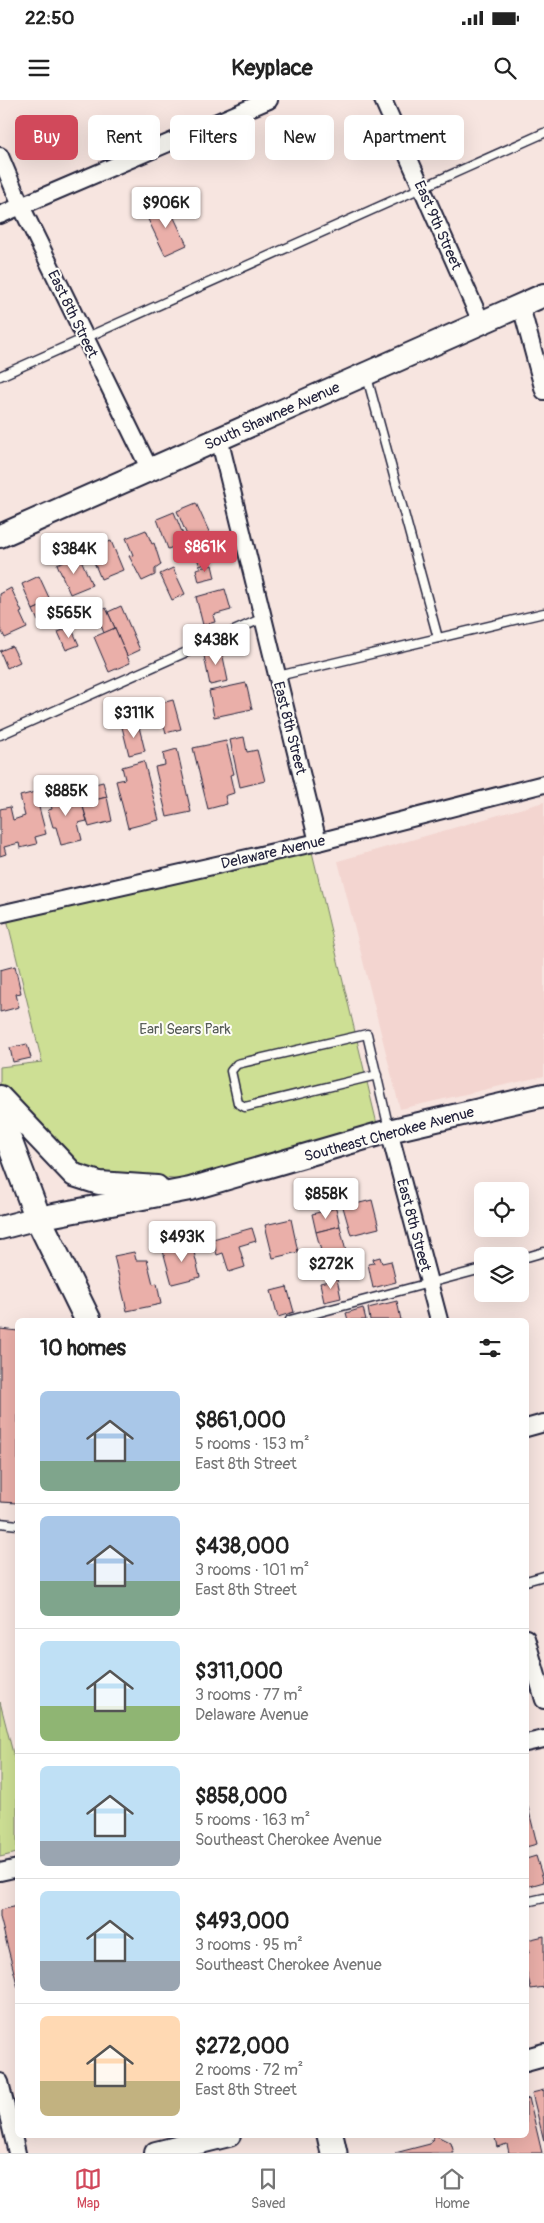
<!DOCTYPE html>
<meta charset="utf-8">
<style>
body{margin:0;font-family:Pangolin,sans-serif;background:#f6f6f6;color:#222;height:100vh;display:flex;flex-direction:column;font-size:19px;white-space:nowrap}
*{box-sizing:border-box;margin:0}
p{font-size:16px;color:#767676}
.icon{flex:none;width:28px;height:28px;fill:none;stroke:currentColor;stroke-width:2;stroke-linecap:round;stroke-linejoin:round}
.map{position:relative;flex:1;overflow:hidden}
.panel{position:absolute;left:15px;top:1218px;width:514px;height:820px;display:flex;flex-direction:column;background:#fff;border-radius:8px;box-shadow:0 5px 20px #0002}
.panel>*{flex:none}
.guide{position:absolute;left:15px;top:15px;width:515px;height:45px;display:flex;gap:10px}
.tools{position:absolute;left:474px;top:1082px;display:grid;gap:10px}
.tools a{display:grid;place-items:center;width:55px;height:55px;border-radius:8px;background:#fff;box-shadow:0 5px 20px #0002;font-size:25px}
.price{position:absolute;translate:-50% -42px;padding:0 11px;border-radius:5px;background:#fff;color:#222;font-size:16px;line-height:32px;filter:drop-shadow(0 1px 2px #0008)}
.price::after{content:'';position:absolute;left:50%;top:30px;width:15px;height:11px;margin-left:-8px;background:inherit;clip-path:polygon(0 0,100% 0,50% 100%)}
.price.selected{background:#d1495b;color:#fff}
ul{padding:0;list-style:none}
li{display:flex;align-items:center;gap:15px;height:125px;padding:0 25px}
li+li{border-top:1px solid #e0e0e0}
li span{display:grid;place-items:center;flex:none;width:140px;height:100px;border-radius:8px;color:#555}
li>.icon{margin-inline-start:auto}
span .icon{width:60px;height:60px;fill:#fffc;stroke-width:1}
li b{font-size:21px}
h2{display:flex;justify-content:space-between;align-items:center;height:60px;padding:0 25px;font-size:21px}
.pill{padding:0 18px;border-radius:8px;background:#fff;box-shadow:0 5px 20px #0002;font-size:18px;line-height:45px}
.pill.selected{background:#d1495b;color:#fff}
.status{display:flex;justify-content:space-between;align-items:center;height:35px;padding:0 25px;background:#fff;direction:ltr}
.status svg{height:14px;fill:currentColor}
header{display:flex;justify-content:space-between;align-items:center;height:65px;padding:0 25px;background:#fff;font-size:22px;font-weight:800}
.tabs{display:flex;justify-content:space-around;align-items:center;height:70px;border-top:1px solid #e0e0e0;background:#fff;font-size:14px;color:#767676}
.tabs a{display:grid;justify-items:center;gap:2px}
.tabs .selected{color:#d1495b}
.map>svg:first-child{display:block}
.built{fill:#f3d5d0}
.green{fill:#cddf94;stroke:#788068}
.building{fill:#eaafa9;stroke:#22223b}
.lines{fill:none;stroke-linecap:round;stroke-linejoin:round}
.lane-casing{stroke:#22223b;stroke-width:11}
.street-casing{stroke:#22223b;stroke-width:20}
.secondary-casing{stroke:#22223b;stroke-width:26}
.primary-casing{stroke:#22223b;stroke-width:29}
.lane{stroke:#fdfcf7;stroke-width:8}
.street{stroke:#fdfcf7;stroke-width:16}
.secondary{stroke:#fdfcf7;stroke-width:22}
.primary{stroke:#fdfcf7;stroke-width:25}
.labels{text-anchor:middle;stroke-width:4;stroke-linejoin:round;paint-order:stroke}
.street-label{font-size:15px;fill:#22223b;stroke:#fdfcf7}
.park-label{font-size:15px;fill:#555b56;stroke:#fdfcf7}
</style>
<div class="status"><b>22:50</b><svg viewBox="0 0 49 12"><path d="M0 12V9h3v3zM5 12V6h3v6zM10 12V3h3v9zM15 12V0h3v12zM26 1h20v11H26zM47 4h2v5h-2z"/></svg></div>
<header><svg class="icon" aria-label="menu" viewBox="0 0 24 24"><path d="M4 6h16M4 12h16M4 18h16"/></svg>Keyplace<svg class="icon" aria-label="search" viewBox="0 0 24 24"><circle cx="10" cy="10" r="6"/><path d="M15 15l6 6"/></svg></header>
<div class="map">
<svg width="544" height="2053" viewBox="0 0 544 2053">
<rect width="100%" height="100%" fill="#f7e5e0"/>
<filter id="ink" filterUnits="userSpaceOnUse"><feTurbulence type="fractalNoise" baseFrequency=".02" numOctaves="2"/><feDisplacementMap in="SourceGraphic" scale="10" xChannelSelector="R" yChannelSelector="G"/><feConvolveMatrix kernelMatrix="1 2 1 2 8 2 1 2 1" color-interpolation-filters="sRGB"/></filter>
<g filter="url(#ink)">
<path class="built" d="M544,702v274l-144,33 -62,-248z"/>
<g class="green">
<path d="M312,752l65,272 -195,56 -105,-12 -77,-81v-20l42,-5 -35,-143z"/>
<path d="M0,1602l17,67v84l-17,4z"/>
</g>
<g class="building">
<path d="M167,103l20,42 -22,10 -20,-42z"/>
<path d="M196,403l15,33 -20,9 -14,-34z"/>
<path d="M174,412l12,30 -18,7 -11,-30z"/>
<path d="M146,430l6,14 2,-1 7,22 -6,4v6l-13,6 -13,-25 4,-1 -7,-17z"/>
<path d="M111,441l12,29 -22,9 -12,-29z"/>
<path d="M213,444l5,14 -18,8 -6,-15z"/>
<path d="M79,455l13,30 -22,9 -13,-30z"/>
<path d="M212,465l3,13 -16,4 -3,-13z"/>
<path d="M173,468l12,26 -13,6 -12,-26z"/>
<path d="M39,476l12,26 -18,8 -11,-26z"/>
<path d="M11,488l11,24 -2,1 7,15 -22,10 -5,-10v-34z"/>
<path d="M225,489l6,21 -18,5 2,7 -12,3 -7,-28z"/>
<path d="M51,502l5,11 -18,8 -5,-11z"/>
<path d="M121,506l19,44 -13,6 -19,-44z"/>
<path d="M106,508l9,20 -11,5 -8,-20z"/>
<path d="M71,527l8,18 -13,5 -8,-18z"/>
<path d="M115,528l15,35 -21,9 -15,-35z"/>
<path d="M12,546l8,16 -13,6 -7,-17z"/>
<path d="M221,547l7,34 -18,4 -7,-34z"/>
<path d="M246,583l6,26 -38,8 -5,-26z"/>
<path d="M173,600l8,29 -15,4 -8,-29z"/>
<path d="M138,623l7,28 -16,4 -7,-28z"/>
<path d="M244,637l3,15 10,-2 8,31 -25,6 -10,-47z"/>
<path d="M226,641l8,33 -4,1 4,18 -9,3 2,8 -19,5 -15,-61z"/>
<path d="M177,649l14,63 -24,5 -12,-50 10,-2 -2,-12z"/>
<path d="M144,661l15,59 -31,8 -12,-47 9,-2 -3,-12z"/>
<path d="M103,682l4,15 -25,6 -4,-15z"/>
<path d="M68,689l4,17 10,-3 5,18 -9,2 4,17 -21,5 -5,-18h-3l-5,-17 4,-1 -4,-15z"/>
<path d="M35,692l11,42 -11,3 2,7 -17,4 -1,-5 -15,4 2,7 -6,2v-47l10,-2 3,13 12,-4 -5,-20z"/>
<path d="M107,697l5,24 -23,6 -7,-24z"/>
<path d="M15,866l6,27 -5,1 3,13 -19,5v-42z"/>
<path d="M27,944l4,14 -18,4 -3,-14z"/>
<path d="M372,1100l7,28 -28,7 -8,-28z"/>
<path d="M336,1108l4,18 -24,6 -4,-18z"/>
<path d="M291,1119l7,33 -25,6 -8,-33z"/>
<path d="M340,1126l7,30 -23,6 -8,-30z"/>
<path d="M252,1128l4,13 -17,5 6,21 -16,5 -6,-19 -6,2 -4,-16z"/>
<path d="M191,1140l9,37 -28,7 -9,-33 16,-4 -1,-4z"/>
<path d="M134,1152l2,8h11l6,24 4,-1 4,21 -34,7 -13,-55z"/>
<path d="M380,1157l2,6 9,-2 5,21 -23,6 -5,-24 6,-1 -1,-4z"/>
<path d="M337,1179l4,19 -17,4 -4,-19z"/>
<path d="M287,1187l7,25 -16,5 -7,-26z"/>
<path d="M397,1201l4,19h-31l-2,-12z"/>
<path d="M363,1208l3,12h-18l-2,-7z"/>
<path d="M0,1229l18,2v172l-18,-1z"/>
<path d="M526,1699l11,45 -11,3z"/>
<path d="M536,1756l8,26 -18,5v-28z"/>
<path d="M18,1806v82l-18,-71v-7z"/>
<path d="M544,1836v51l-13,2 -5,-20v-16h3l-2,-13z"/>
<path d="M544,1990v51l-12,-48z"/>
<path d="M529,1998l13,55h-33l-2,-9 -10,3 -2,-9 9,-3h22v-36z"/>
<path d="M435,2035l16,8 3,10h-59l35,-9z"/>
</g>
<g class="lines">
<defs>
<g id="lane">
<path d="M0,276l544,-243"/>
<path d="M367,277l71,261"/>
<path d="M278,576l266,-63"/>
<path d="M0,635l263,-117"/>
<path d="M377,975l-132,32 -7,-4 -7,-32 6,-7 130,-30 22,95"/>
<path d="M520,1159l24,-7"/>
<path d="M290,1220l192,-51"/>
<path d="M0,1423l18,2"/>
<path d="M526,1481l18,-5"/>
<path d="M526,1802l18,-4"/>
</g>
<g id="street">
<path d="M383,0l99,224"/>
<path d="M0,56l21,50 129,264"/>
<path d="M0,115l269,-115"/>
<path d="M521,206l23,85"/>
<path d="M219,338l99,404"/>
<path d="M0,814l318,-72 226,-58"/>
<path d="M389,1031l50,189"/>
<path d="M526,1328l18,-5"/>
<path d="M526,1538l18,62"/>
<path d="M526,1643l18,-4"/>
<path d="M0,1772l18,-4"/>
<path d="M0,1982l17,71"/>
</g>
<g id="secondary">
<path d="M0,436l544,-241"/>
<path d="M0,997l74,78 25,8 58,4"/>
<path d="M0,1128l38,-10 152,-29 199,-58 155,-36"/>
<path d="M526,1960l18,-5"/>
<path d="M156,2053l73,-18"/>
</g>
<g id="primary">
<path d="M0,1017l38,101 50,102"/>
<path d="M330,2035l4,18"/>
</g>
</defs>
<use href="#lane" class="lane-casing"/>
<use href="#street" class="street-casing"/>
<use href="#secondary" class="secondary-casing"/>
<use href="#primary" class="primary-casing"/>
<use href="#lane" class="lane"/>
<use href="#street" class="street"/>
<use href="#secondary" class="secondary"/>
<use href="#primary" class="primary"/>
</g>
</g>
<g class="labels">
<g class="street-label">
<text transform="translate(438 125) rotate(66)" y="5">East 9th Street</text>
<text transform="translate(73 214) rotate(64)" y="5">East 8th Street</text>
<text transform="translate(272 316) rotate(-24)" y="5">South Shawnee Avenue</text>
<text transform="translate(290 628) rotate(76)" y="5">East 8th Street</text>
<text transform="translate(273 752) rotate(-13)" y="5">Delaware Avenue</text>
<text transform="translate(389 1034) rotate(-15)" y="5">Southeast Cherokee Avenue</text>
<text transform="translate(414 1125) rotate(75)" y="5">East 8th Street</text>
</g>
<g class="park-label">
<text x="185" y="934">Earl Sears Park</text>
</g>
</g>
</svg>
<div class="tools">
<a><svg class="icon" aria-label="locate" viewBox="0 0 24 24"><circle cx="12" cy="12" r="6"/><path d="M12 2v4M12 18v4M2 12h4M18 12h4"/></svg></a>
<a><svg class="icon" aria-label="layers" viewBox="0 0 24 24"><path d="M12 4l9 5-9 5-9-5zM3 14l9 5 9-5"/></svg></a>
</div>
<b class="price" style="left:166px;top:129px">$906K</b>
<b class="price selected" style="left:205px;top:473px">$861K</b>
<b class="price" style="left:74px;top:475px">$384K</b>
<b class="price" style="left:69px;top:539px">$565K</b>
<b class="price" style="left:216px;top:566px">$438K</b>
<b class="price" style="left:134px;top:639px">$311K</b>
<b class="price" style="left:66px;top:717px">$885K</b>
<b class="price" style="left:326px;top:1120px">$858K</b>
<b class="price" style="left:182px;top:1163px">$493K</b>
<b class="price" style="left:331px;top:1190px">$272K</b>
<div class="guide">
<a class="pill selected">Buy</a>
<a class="pill">Rent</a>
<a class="pill">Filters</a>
<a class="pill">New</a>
<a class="pill">Apartment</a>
</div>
<section class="panel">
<h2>10 homes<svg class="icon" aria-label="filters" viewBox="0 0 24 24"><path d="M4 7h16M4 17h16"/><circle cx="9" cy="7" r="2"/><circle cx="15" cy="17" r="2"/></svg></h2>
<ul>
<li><span style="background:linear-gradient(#a9c7e8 70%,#7fa58c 0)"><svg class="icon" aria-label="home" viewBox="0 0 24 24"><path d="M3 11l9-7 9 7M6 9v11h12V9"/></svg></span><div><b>$861,000</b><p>5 rooms · 153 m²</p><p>East 8th Street</p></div></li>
<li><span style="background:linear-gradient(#a9c7e8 65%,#7fa58c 0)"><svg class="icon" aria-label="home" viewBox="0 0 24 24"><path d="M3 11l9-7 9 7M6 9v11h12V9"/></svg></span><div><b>$438,000</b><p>3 rooms · 101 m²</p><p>East 8th Street</p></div></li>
<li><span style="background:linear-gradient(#bfe0f5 65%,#8fb573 0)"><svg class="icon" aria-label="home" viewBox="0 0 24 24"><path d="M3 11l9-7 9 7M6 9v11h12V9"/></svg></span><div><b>$311,000</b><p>3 rooms · 77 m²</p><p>Delaware Avenue</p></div></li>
<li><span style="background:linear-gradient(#bfe0f5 75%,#9aa5b1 0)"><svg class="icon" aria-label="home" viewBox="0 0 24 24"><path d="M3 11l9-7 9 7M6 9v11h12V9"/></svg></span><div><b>$858,000</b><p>5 rooms · 163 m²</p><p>Southeast Cherokee Avenue</p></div></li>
<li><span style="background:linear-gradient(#bfe0f5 70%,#9aa5b1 0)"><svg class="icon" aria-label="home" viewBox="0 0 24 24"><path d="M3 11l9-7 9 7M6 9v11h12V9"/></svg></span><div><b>$493,000</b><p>3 rooms · 95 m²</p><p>Southeast Cherokee Avenue</p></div></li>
<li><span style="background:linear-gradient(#ffd9b3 65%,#c2b280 0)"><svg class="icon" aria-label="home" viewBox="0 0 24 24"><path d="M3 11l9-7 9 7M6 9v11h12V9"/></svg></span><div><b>$272,000</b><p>2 rooms · 72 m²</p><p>East 8th Street</p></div></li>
</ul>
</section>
</div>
<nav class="tabs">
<a class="selected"><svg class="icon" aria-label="map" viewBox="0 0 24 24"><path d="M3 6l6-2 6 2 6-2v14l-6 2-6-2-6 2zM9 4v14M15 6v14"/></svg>Map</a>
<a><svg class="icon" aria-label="saved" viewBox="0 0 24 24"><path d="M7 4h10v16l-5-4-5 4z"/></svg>Saved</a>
<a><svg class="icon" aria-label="home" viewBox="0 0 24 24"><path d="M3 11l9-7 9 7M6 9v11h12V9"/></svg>Home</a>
</nav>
